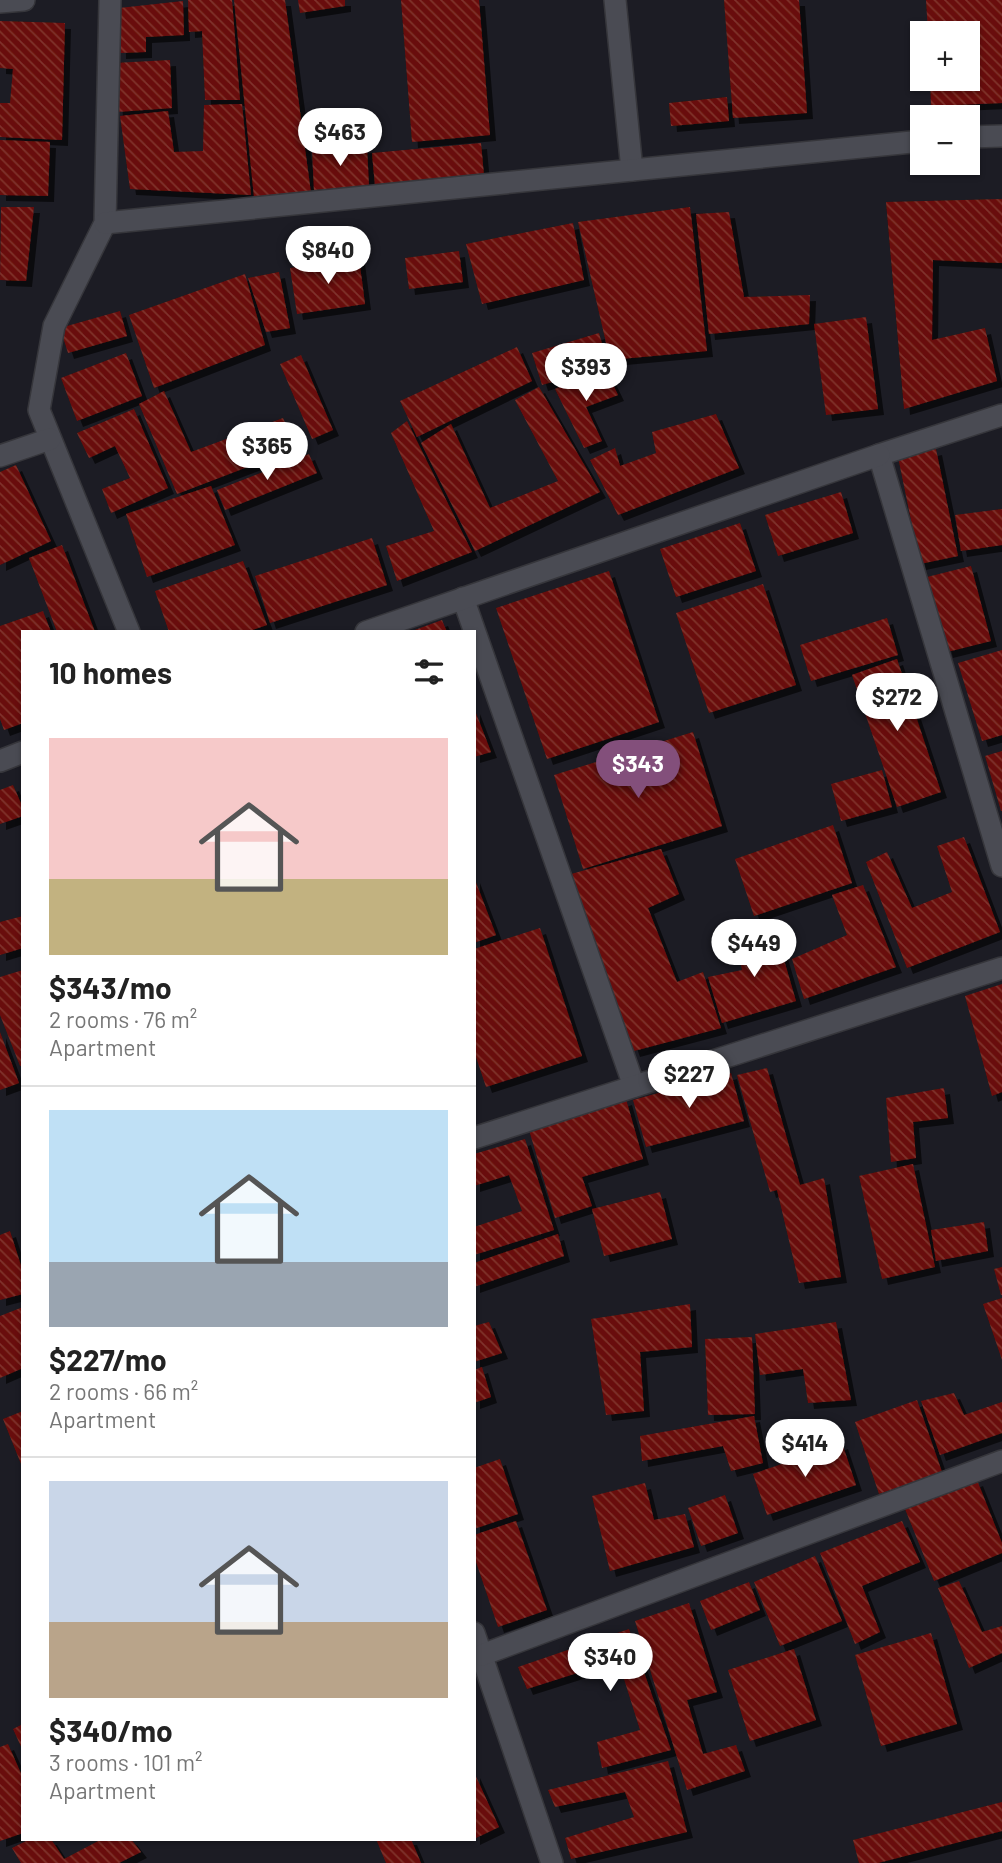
<!DOCTYPE html>
<meta charset="utf-8">
<style>
body{margin:0;font-family:Barlow,sans-serif;background:#f2f2f2;color:#222;height:100vh;display:flex;flex-direction:column;font-size:26px;white-space:nowrap}
*{box-sizing:border-box;margin:0}
p{font-size:23px;color:#767676}
.icon{flex:none;width:38px;height:38px;fill:none;stroke:currentColor;stroke-width:2;stroke-linecap:round;stroke-linejoin:round}
.map{position:relative;flex:1;overflow:hidden}
.sheet{position:absolute;left:21px;top:630px;width:455px;height:1211px;display:flex;flex-direction:column;background:#fff;border-radius:0px;box-shadow:0 2px 5px #0004}
.sheet>*{flex:none}
.fabs{position:absolute;left:910px;top:21px;display:grid;gap:14px}
.fabs a{display:grid;place-items:center;width:70px;height:70px;border-radius:0px;background:#fff;box-shadow:0 2px 5px #0004;font-size:35px}
.price{position:absolute;translate:-50% -60px;padding:0 16px;border-radius:24px;background:#fff;color:#222;font-size:23px;line-height:46px;filter:drop-shadow(0 2px 4px #0008)}
.price::after{content:'';position:absolute;left:50%;top:42px;width:21px;height:16px;margin-left:-10px;background:inherit;clip-path:polygon(0 0,100% 0,50% 100%)}
.price.current{background:#834f7b;color:#fff}
ul{padding:0;list-style:none}
li{display:grid;align-content:center;gap:14px;height:371px;padding:0 28px}
li+li{border-top:2px solid #e0e0e0}
li span{display:grid;place-items:center;height:217px;border-radius:0px;color:#555}
li>.icon{margin-inline-start:auto}
span .icon{width:126px;height:126px;fill:#fffc;stroke-width:1}
li b{font-size:30px}
h2{display:flex;justify-content:space-between;align-items:center;height:84px;padding:0 28px;font-size:30px}
.map>svg:first-child{display:block}
.building{fill:url(#building-back-hatch);filter:url(#shadow)}
.lines{fill:none;stroke-linecap:round;stroke-linejoin:round}
.minor-casing{stroke:#36363b;stroke-width:24}
.minor{stroke:#4a4b53;stroke-width:21}
</style>
<div class="map">
<svg width="1002" height="1863" viewBox="0 0 1002 1863">
<defs>
<pattern id="building-back-hatch" width="6" height="6" patternUnits="userSpaceOnUse" patternTransform="scale(1.75)"><rect width="6" height="6" fill="#690f09"/><path d="M-1 5l2 2M0 0l6 6M5-1l2 2" fill="none" stroke="#7f322d"/></pattern>
<filter id="shadow"><feDropShadow dx="6" dy="6" stdDeviation="0" flood-color="#0009"/></filter>
</defs>
<rect width="100%" height="100%" fill="#1c1c24"/>
<g class="building">
<path d="M188,0h44l8,100h-35l-3,-69 -13,1z"/>
<path d="M234,0h51l26,193 -57,4z"/>
<path d="M298,0h47v6l-45,7z"/>
<path d="M401,0h78l11,135 -78,7z"/>
<path d="M724,0h75l8,113 -74,5z"/>
<path d="M926,0h76v103l-71,3 -1,-27h38v-46h-40z"/>
<path d="M183,1l1,34 -38,2v15l-26,1 -1,-45z"/>
<path d="M0,21l65,2 -3,117 -62,-3v-34h10l3,-34 -13,-1z"/>
<path d="M170,60l2,48 -55,4 -3,-49z"/>
<path d="M727,97l2,24 -58,5 -2,-23z"/>
<path d="M242,104l9,91 -121,-6 -10,-73 48,-5 6,41 29,-1 1,-46z"/>
<path d="M0,140l50,2 -2,54 -48,-1z"/>
<path d="M481,143l3,33 -109,10 -3,-33z"/>
<path d="M367,147l2,40 -55,3 -2,-40z"/>
<path d="M1002,199v64l-69,-3 -1,80 53,-12 12,53 -93,28 -18,-207z"/>
<path d="M1,207h33l-8,74 -26,-1z"/>
<path d="M690,207l17,144 -97,9 -32,-138z"/>
<path d="M729,212l15,85 66,-2 -1,29 -100,10 -13,-120z"/>
<path d="M573,223l11,57 -102,24 -16,-60z"/>
<path d="M459,251l4,31 -54,7 -4,-31z"/>
<path d="M359,258l6,46 -68,10 -7,-46z"/>
<path d="M279,272l11,56 -24,4 -18,-54z"/>
<path d="M245,274l20,71 -111,43 -25,-73z"/>
<path d="M120,311l7,25 -59,17 -8,-25z"/>
<path d="M866,317l12,92 -52,6 -12,-91z"/>
<path d="M599,333l9,32 -66,20 -10,-32z"/>
<path d="M517,347l15,34 -115,56 -17,-36z"/>
<path d="M126,353l16,43 -65,25 -16,-43z"/>
<path d="M301,355l32,75 -21,9 -32,-75z"/>
<path d="M605,368l13,27 -32,12 16,34 -18,7 -29,-59z"/>
<path d="M539,387l61,105 -125,59 -54,-108 30,-19 39,84 68,-27 -43,-81z"/>
<path d="M164,391l27,61 92,-34 14,30 -120,46 -38,-90z"/>
<path d="M134,409l34,79 -57,25 -9,-24 28,-11 -15,-32 -26,12 -12,-25z"/>
<path d="M716,414l23,54 -121,47 -28,-55 25,-12 5,18 36,-13 -4,-21z"/>
<path d="M407,421l65,131 -75,29 -11,-35 48,-15 -43,-98z"/>
<path d="M936,449l22,107 -38,8 -22,-107z"/>
<path d="M309,454l8,19 -92,37 -8,-20z"/>
<path d="M16,465l35,76 -51,24v-93z"/>
<path d="M211,486l24,59 -88,32 -21,-63z"/>
<path d="M841,492l12,41 -75,23 -13,-41z"/>
<path d="M1002,509v36l-41,6 -6,-36z"/>
<path d="M740,523l16,48 -80,26 -16,-48z"/>
<path d="M372,538l15,47 -117,38 -15,-47z"/>
<path d="M62,545l33,87h-38l-28,-74z"/>
<path d="M243,561l24,64 -21,7h-77l-14,-41z"/>
<path d="M971,566l20,75 -44,11 -20,-75z"/>
<path d="M609,571l50,151 -112,37 -51,-151z"/>
<path d="M763,584l33,101 -87,28 -33,-100z"/>
<path d="M43,611l8,21h-28v91l-19,7 -4,-11v-93z"/>
<path d="M887,618l11,37 -87,26 -11,-36z"/>
<path d="M442,620l5,12h-35v-1z"/>
<path d="M1002,650v85l-20,6 -24,-78z"/>
<path d="M897,659l44,133 -44,15 -45,-132z"/>
<path d="M474,708l17,44 -17,5z"/>
<path d="M693,732l29,94 -139,43 -29,-94z"/>
<path d="M1002,751v60h-1l-16,-55z"/>
<path d="M882,770l10,37 -51,14 -10,-37z"/>
<path d="M13,785l10,23v8l-23,8v-34z"/>
<path d="M833,825l19,58 -98,33 -19,-57z"/>
<path d="M964,837l36,95 -93,36 -41,-106 21,-10 25,56 40,-16 -15,-46z"/>
<path d="M661,849l18,45 -31,14 29,74 26,-10 18,56 -87,23 -63,-177z"/>
<path d="M474,877l22,58 -22,8z"/>
<path d="M863,885l33,82 -92,32 -12,-40 55,-24 -15,-40z"/>
<path d="M23,916v32l-23,7v-33z"/>
<path d="M540,928l42,128 -96,31 -12,-36v-102z"/>
<path d="M775,929l21,72 -74,22 -14,-46 34,-7 -7,-33z"/>
<path d="M23,970v96h-3l-20,-51v-38z"/>
<path d="M1002,984v108l-10,4 -27,-100z"/>
<path d="M0,1032l19,51 -19,7z"/>
<path d="M767,1068l33,117 24,-7 17,99 -42,6 -22,-93 -7,2 -33,-117z"/>
<path d="M731,1073l13,48 -98,26 -13,-47z"/>
<path d="M944,1088l4,30 -35,4 3,36 -25,4 -5,-64z"/>
<path d="M626,1099l17,60 -61,18 10,29 -37,12 -26,-88z"/>
<path d="M525,1139l29,91 -80,25v-28l48,-16 -13,-36 -35,11v-32z"/>
<path d="M913,1164l22,103 -53,12 -23,-103z"/>
<path d="M660,1192l12,47 -68,17 -12,-47z"/>
<path d="M984,1222l4,29 -52,10 -5,-31z"/>
<path d="M10,1231l13,41v22l-23,6v-65z"/>
<path d="M558,1234l6,22 -90,31v-24z"/>
<path d="M1002,1267v28h-1l-7,-26z"/>
<path d="M1002,1298v62l-19,-56z"/>
<path d="M690,1304l2,43 -52,5 4,59 -38,4 -15,-96z"/>
<path d="M23,1307v61l-23,10v-62z"/>
<path d="M489,1322l13,31 -28,9v-36z"/>
<path d="M836,1322l15,78 -43,3 -5,-34 -43,6 -5,-41z"/>
<path d="M752,1337l3,77 -47,1 -3,-76z"/>
<path d="M482,1367l9,30 -17,6v-33z"/>
<path d="M954,1393l10,22 38,-13v31l-62,22 -19,-54z"/>
<path d="M917,1400l25,72 -63,22 -24,-72z"/>
<path d="M23,1411v58l-20,-50z"/>
<path d="M754,1416l9,47 -32,8 -8,-25 -81,15 -2,-25z"/>
<path d="M842,1443l14,42 -89,30 -14,-41z"/>
<path d="M500,1459l18,55 -44,15v-61z"/>
<path d="M977,1480l25,63v10l-68,28 -29,-72z"/>
<path d="M645,1483l9,37 31,-6 9,33 -84,24 -18,-75z"/>
<path d="M725,1495l13,38 -37,13 -13,-38z"/>
<path d="M516,1521l31,89 -49,17 -24,-71v-21z"/>
<path d="M902,1521l18,41 -58,24 18,46 -25,12 -35,-91z"/>
<path d="M815,1556l27,65 -62,25 -26,-64z"/>
<path d="M959,1581l23,51 20,-6v27l-33,15 -31,-80z"/>
<path d="M749,1582l11,28 -49,20 -11,-29z"/>
<path d="M689,1603l28,89 -30,8 16,54 33,-9 9,26 -58,19 -52,-169z"/>
<path d="M629,1629l42,121 -69,18 -5,-26 43,-12 -22,-70 -91,29 -9,-22z"/>
<path d="M931,1633l26,91 -76,22 -26,-91z"/>
<path d="M794,1649l22,71 -66,21 -22,-71z"/>
<path d="M23,1724v27l-10,-22z"/>
<path d="M8,1744l15,34v55l-23,8v-94z"/>
<path d="M668,1761l19,71 -116,27 -6,-21 69,-21 -9,-25 -70,15 -7,-17z"/>
<path d="M474,1772l25,55 -25,12z"/>
<path d="M1002,1802v29l-124,32h-19l-6,-23z"/>
<path d="M30,1839h21l13,20 38,-20h29l10,13 -22,11h-98l-9,-15z"/>
<path d="M376,1839h35l10,24h-35z"/>
</g>
<g class="lines">
<defs>
<g id="minor">
<path d="M110,0l-5,223 -51,103 -15,84 90,222"/>
<path d="M615,0l17,170"/>
<path d="M0,2l24,-2"/>
<path d="M968,137l34,-1"/>
<path d="M105,223l817,-82"/>
<path d="M1002,415l-123,40 123,411"/>
<path d="M0,456l50,-17"/>
<path d="M463,598l171,488"/>
<path d="M366,632l513,-177"/>
<path d="M0,761l23,-9"/>
<path d="M474,1138l528,-170"/>
<path d="M474,1633l78,230"/>
<path d="M482,1655l520,-194"/>
</g>
</defs>
<use href="#minor" class="minor-casing"/>
<use href="#minor" class="minor"/>
</g>
</svg>
<div class="fabs">
<a>+</a>
<a>−</a>
</div>
<b class="price" style="left:340px;top:168px">$463</b>
<b class="price" style="left:328px;top:286px">$840</b>
<b class="price" style="left:586px;top:403px">$393</b>
<b class="price" style="left:267px;top:482px">$365</b>
<b class="price" style="left:897px;top:733px">$272</b>
<b class="price current" style="left:638px;top:800px">$343</b>
<b class="price" style="left:754px;top:979px">$449</b>
<b class="price" style="left:689px;top:1110px">$227</b>
<b class="price" style="left:805px;top:1479px">$414</b>
<b class="price" style="left:610px;top:1693px">$340</b>
<section class="sheet">
<h2>10 homes<svg class="icon" aria-label="filters" viewBox="0 0 24 24"><path d="M4 7h16M4 17h16"/><circle cx="9" cy="7" r="2"/><circle cx="15" cy="17" r="2"/></svg></h2>
<ul>
<li><span style="background:linear-gradient(#f6c9c9 65%,#c2b280 0)"><svg class="icon" aria-label="home" viewBox="0 0 24 24"><path d="M3 11l9-7 9 7M6 9v11h12V9"/></svg></span><div><b>$343/mo</b><p>2 rooms · 76 m²</p><p>Apartment</p></div></li>
<li><span style="background:linear-gradient(#bfe0f5 70%,#9aa5b1 0)"><svg class="icon" aria-label="home" viewBox="0 0 24 24"><path d="M3 11l9-7 9 7M6 9v11h12V9"/></svg></span><div><b>$227/mo</b><p>2 rooms · 66 m²</p><p>Apartment</p></div></li>
<li><span style="background:linear-gradient(#c9d6e8 65%,#b9a48a 0)"><svg class="icon" aria-label="home" viewBox="0 0 24 24"><path d="M3 11l9-7 9 7M6 9v11h12V9"/></svg></span><div><b>$340/mo</b><p>3 rooms · 101 m²</p><p>Apartment</p></div></li>
</ul>
</section>
</div>
